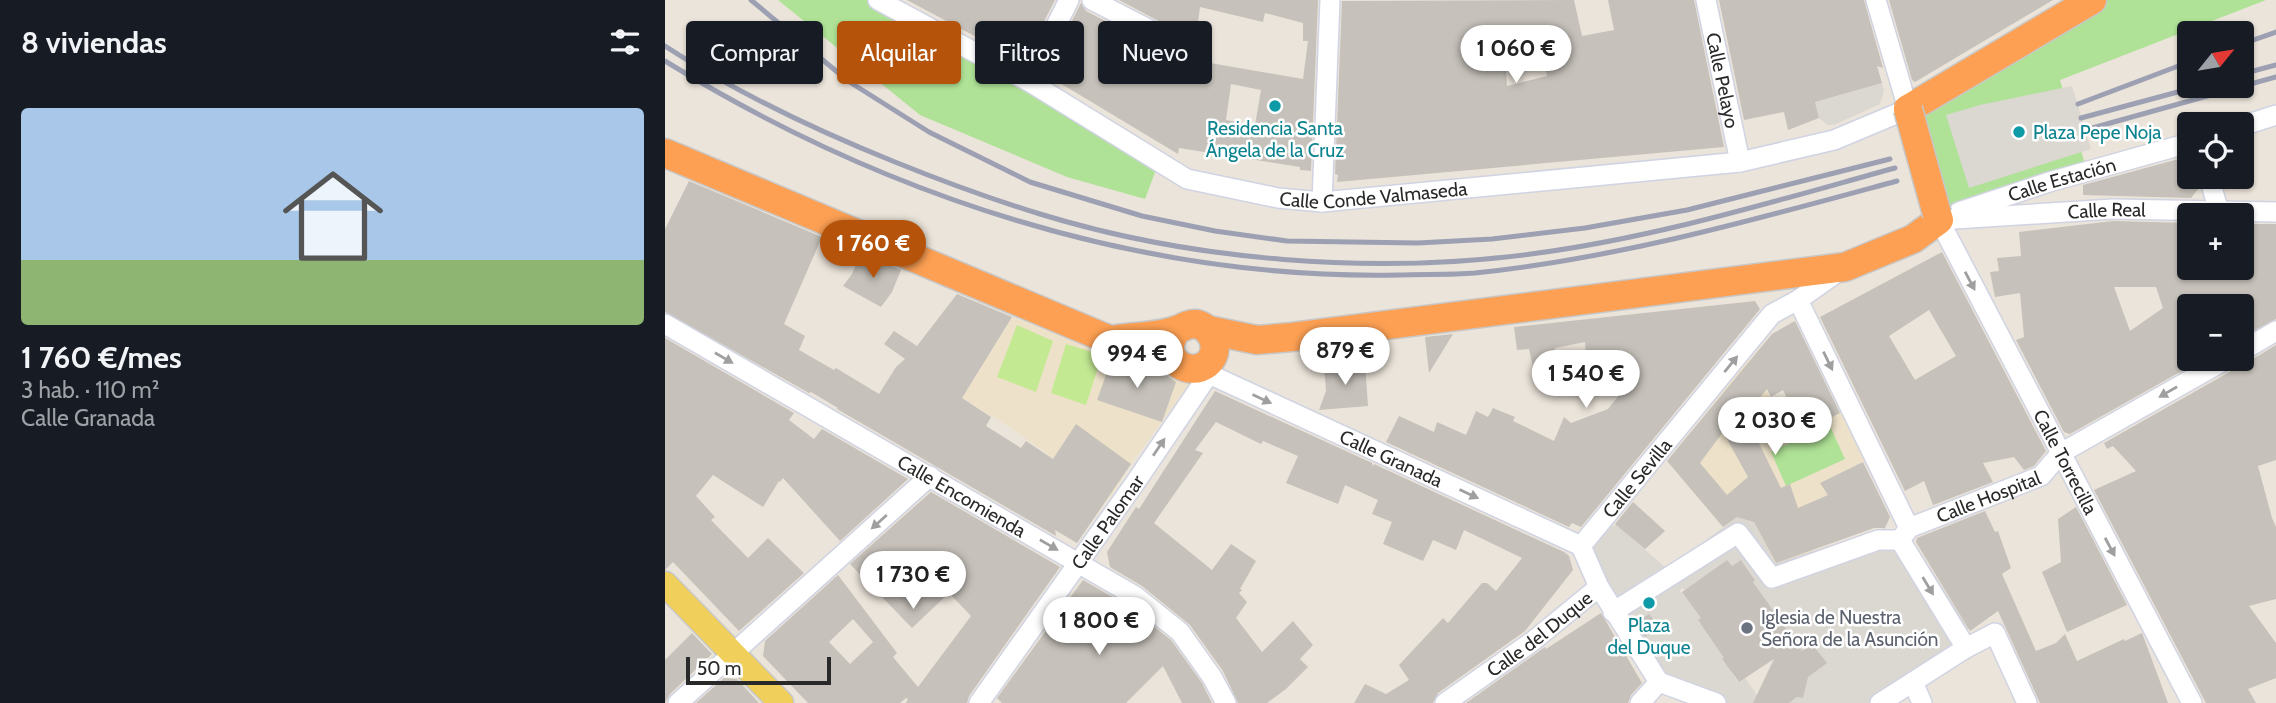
<!DOCTYPE html>
<html lang="es">
<meta charset="utf-8">
<style>
body{margin:0;font-family:Cabin,sans-serif;background:#20242c;color:#f1f3f6;height:100vh;display:flex;flex-direction:column;font-size:26px;white-space:nowrap}
*{box-sizing:border-box;margin:0}
p{font-size:23px;color:#9ea1a6}
.icon{flex:none;width:38px;height:38px;fill:none;stroke:currentColor;stroke-width:2;stroke-linecap:round;stroke-linejoin:round}
.map{position:relative;flex:1;overflow:hidden}
.sheet{display:flex;flex-direction:column;background:#171b24;width:665px}
.sheet>*{flex:none}
.hud{position:absolute;left:21px;top:21px;width:665px;height:63px;display:flex;gap:14px}
.needle{width:46px;rotate:60deg}
.fabs{position:absolute;left:1512px;top:21px;display:grid;gap:14px}
.fabs a{display:grid;place-items:center;width:77px;height:77px;border-radius:7px;background:#171b24;box-shadow:0 2px 5px #0004;font-size:35px}
.scale{position:absolute;left:21px;bottom:18px;width:145px;box-sizing:border-box;padding-left:7px;border:4px solid #292929;border-top:0;font-size:19px;line-height:24px;white-space:nowrap;color:#292929;-webkit-text-stroke:5px #fff;paint-order:stroke}
.price{position:absolute;translate:-50% -60px;padding:0 16px;border-radius:24px;background:#fff;color:#222;font-size:23px;line-height:46px;filter:drop-shadow(0 2px 4px #0008)}
.price::after{content:'';position:absolute;left:50%;top:42px;width:21px;height:16px;margin-left:-10px;background:inherit;clip-path:polygon(0 0,100% 0,50% 100%)}
.price.current{background:#b45309;color:#fff}
ul{padding:0;list-style:none}
li{display:grid;align-content:center;gap:14px;height:371px;padding:0 21px}
li span{display:grid;place-items:center;height:217px;border-radius:7px;color:#555}
li>.icon{margin-inline-start:auto}
span .icon{width:126px;height:126px;fill:#fffc;stroke-width:1}
li b{font-size:30px}
h2{display:flex;justify-content:space-between;align-items:center;height:84px;padding:0 21px;font-size:30px}
.pill{padding:0 24px;border-radius:7px;background:#171b24;box-shadow:0 2px 5px #0004;font-size:24px;line-height:63px}
.pill.current{background:#b45309;color:#fff}
main{display:flex;flex:1;min-height:0}
.map>svg:first-child{display:block}
.education{fill:#ede2c9}
.green{fill:#afe296}
.pitch{fill:#c3e992}
.plaza{fill:#dbd7d1}
.building{fill:#c6c1ba;fill-rule:evenodd}
.lines{fill:none;stroke-linecap:round;stroke-linejoin:round}
.minor-casing{stroke:#d0d3e2;stroke-width:22}
.major-casing{stroke:#c7c7c7;stroke-width:27}
.highway-casing{stroke:#c7c7c7;stroke-width:31}
.minor{stroke:#fff;stroke-width:19}
.major{stroke:#f0cf5b;stroke-width:24}
.highway{stroke:#fda053;stroke-width:28}
.rail{stroke:#9da0b3;stroke-width:5}
.highway-bridge-casing{stroke:#c7c7c7;stroke-width:31;stroke-linecap:butt}
.highway-bridge{stroke:#fda053;stroke-width:28}
.oneway{fill:#9f9f9f}
.culture-dot{fill:#0f9aa8;stroke:#fff;stroke-width:2.5}
.worship-dot{fill:#6b7280;stroke:#fff;stroke-width:2.5}
.labels{text-anchor:middle;stroke-width:5;stroke-linejoin:round;paint-order:stroke}
.street-label{font-size:19px;fill:#292929;stroke:#fff}
.culture-label{font-size:19px;fill:#0d838f;stroke:#fff}
.worship-label{font-size:19px;fill:#5b616d;stroke:#fff;text-anchor:start}
</style>
<main>
<section class="sheet">
<h2>8 viviendas<svg class="icon" aria-label="filters" viewBox="0 0 24 24"><path d="M4 7h16M4 17h16"/><circle cx="9" cy="7" r="2"/><circle cx="15" cy="17" r="2"/></svg></h2>
<ul>
<li><span style="background:linear-gradient(#a9c7e8 70%,#8fb573 0)"><svg class="icon" aria-label="home" viewBox="0 0 24 24"><path d="M3 11l9-7 9 7M6 9v11h12V9"/></svg></span><div><b>1 760 €/mes</b><p>3 hab. · 110 m²</p><p>Calle Granada</p></div></li>
</ul>
</section>
<div class="map">
<svg width="1611" height="703" viewBox="0 0 1611 703">
<rect width="100%" height="100%" fill="#ebe4da"/>
<g class="education">
<path d="M347,317l179,65 -60,82 -21,34 -102,-72 -46,-28z"/>
<path d="M1084,359l27,48 -7,4 10,20 9,8 54,-27 23,49 -44,22 7,12 -30,13 14,44 -38,12 -21,-44 -14,-5 -16,12 -55,-65z"/>
</g>
<g class="green">
<path d="M113,0h100l281,162 -14,37 -78,-22 -147,-62z"/>
<path d="M1427,0h174l-206,80 27,91 -148,49 -31,-111z"/>
<path d="M1164,424l16,35 -59,27 -15,-34z"/>
</g>
<g class="pitch">
<path d="M352,325l36,16 -17,51 -39,-15z"/>
<path d="M401,344l36,11 -16,50 -35,-12z"/>
</g>
<g class="plaza">
<path d="M1217,83l2,8 -4,13 -46,21h-6l-9,-7 -4,-16z"/>
<path d="M1407,86l19,63 -122,39 -23,-73 34,-10z"/>
<path d="M1075,515l13,5 22,43 110,-35 37,27 46,72 -2,21 -87,55h-90l8,-6 6,1 -2,-19 25,-16 -14,-19 -10,7 -49,-69 2,-3 -12,-17 -4,-1 -7,5 -5,-6 -42,30 -4,-2 -1,4 4,2 17,24 -3,3 2,3 4,-2 24,32 -6,6 4,5 11,2 -6,5 7,10 7,-4 12,17 -1,8h-40l-57,-21 -78,-136 13,-15 23,-6 50,44z"/>
</g>
<g class="building">
<path d="M242,0h148l-32,62z"/>
<path d="M454,0h199l-7,171 -11,-1v-3l-121,-19 -1,6 -133,-80 36,-71 5,8 87,45 7,1 9,-6 2,-7 -6,-9zM535,7l63,15 2,-9 38,10v18h5l-5,38 -110,-19zM566,84l30,6 -6,35 -29,-5z"/>
<path d="M909,0l8,36 32,-6 -6,-30h86l30,147 -387,35 1,-7 -3,-1 7,-173zM876,48l6,28 -40,10 -2,-33z"/>
<path d="M1054,0h145l19,68 -6,-2 5,17 -67,19 4,16 -31,12 -4,-18 -40,8z"/>
<path d="M1224,0h164l-138,82 -3,-2z"/>
<path d="M1521,157l3,2v18h8l2,11 -8,10 -108,-3v-10z"/>
<path d="M24,181l133,56 -38,87 21,12 -6,14 35,20 2,-2 43,26 17,-27 9,-8 -21,-15 10,-13 23,15 40,-52 55,23 -50,81 29,19 -5,9 35,22 5,-7 27,18 23,-35 55,40 -54,79 -22,-13 1,6 -219,-127 1,-1 -27,-16 -2,1 -144,-81v-83z"/>
<path d="M1448,221l76,2v45h53v-44h34v95l-34,18v-31h-53v53h14l-133,75 -6,-2 -48,-92 8,-3 -4,-44 -25,4 -5,-25 9,-1 -2,-13 24,-2 -2,-24zM1449,287h42l7,21 -33,23z"/>
<path d="M1277,252l104,199 -12,15 -10,4 -10,-13 -31,6 10,19 -60,23 -9,-24 -19,10 -85,-174zM1264,310l27,46 -41,24 -26,-44z"/>
<path d="M196,253l40,17 -9,22 -11,15 -38,-21 9,-12z"/>
<path d="M1090,301l5,8 -179,218 -9,-4 -3,4 -183,-85 13,-26 35,16 3,-10 29,13 10,-24 12,6 5,-9 22,9 -2,4 41,20 10,-24 7,6 37,-14 23,-29 -13,-11 -3,-13 -29,1 -1,-15 -30,6 2,14 -24,5 -4,-18 -12,1 -3,-23z"/>
<path d="M1130,321l45,92 -68,35 -6,-12 31,-17 -14,-29 -12,7 -4,-8 -22,26 36,73 9,-4 8,24 30,-13 -8,-12 43,-21 27,55 -5,11h-11l-98,35 -22,-41 -17,-5 -14,10 -56,-66 105,-127zM1058,432l25,45 -21,18 -27,-32z"/>
<path d="M788,334l-24,39 -4,-36z"/>
<path d="M0,338l129,75 -5,7 25,19 8,-10 86,50 -68,62 -57,-63 -3,4 -1,-1 -16,26 -50,-32 -17,21 19,21 -4,3 37,38 20,-20 36,35 -65,58 -66,-69 -8,8z"/>
<path d="M1611,345v115l-18,6 14,52 4,9v72l-27,7 27,37v35l-28,11 8,14h-50l-112,-213 42,-19 -23,-25 -6,3 -3,-6 129,-73 5,-8h10z"/>
<path d="M447,358l54,17 10,7 -14,40 -65,-22z"/>
<path d="M700,363l3,43 -49,4 7,-19 -2,-25z"/>
<path d="M550,391l157,72 1,4 1,-3 190,88 5,4 4,14 -48,61 -87,62 -5,10h-79l11,-19 21,10 23,-14 -10,-15 44,-47 5,5 34,-40h5l9,8 26,-33 -58,-28 -8,20 -23,-10 -10,21 -40,-17 9,-22 -20,-8 6,-14 -33,-15 -7,19 -52,-21 12,-27 -35,-15 -2,3 -45,-22 -21,28 8,3 -49,70 58,47 19,-26 25,17 -16,28 2,1 -3,3 8,9 -11,16 26,34 31,-31 20,24 -13,14 8,8 -22,22 -19,14h-29l-15,-32 -33,-46 -48,-39 -32,-19 -3,-15 29,-45 3,2z"/>
<path d="M266,492l129,75 -91,129 -2,7h-61l2,-4 -2,-1 -6,5h-92l-45,-47 2,-15 73,-66 59,78 -4,4 25,30 53,-71 -22,-23 -37,35 -62,-64zM188,619l20,23 -23,22 -21,-22z"/>
<path d="M968,502l32,29 -20,18 -30,-25z"/>
<path d="M1411,507l51,98 -60,27 -25,-60 19,-10 -3,-43z"/>
<path d="M1320,511l10,21 3,-1 13,37 -9,6 34,77 20,-8 9,-9 12,27 47,-22 1,2 17,-8 26,70h-128l-42,-92 -28,20 -54,-89 1,-4z"/>
<path d="M1062,560l5,6 9,-6 14,20 -2,2 49,69 10,-7 15,19 -19,14 -5,21 -6,-1 -8,6h-36l21,-44 -35,23 -17,-23 2,-1 -26,-38 3,-2 -19,-26z"/>
<path d="M418,580l45,26 43,34 31,43 10,20h-30l-19,-37 -37,37h-124l-5,-5z"/>
<path d="M936,613l41,70 -11,12 -3,8h-162l79,-56 1,2z"/>
<path d="M984,614l10,13 -14,10 -9,-14z"/>
<path d="M27,633l20,21 -42,40 -5,9v-43z"/>
<path d="M59,678l13,1 22,24h-63z"/>
</g>
<g class="lines">
<defs>
<g id="minor">
<path id="s1" d="M213,0l150,81 159,98 91,19 44,4 418,-40 94,-22 74,-31 -32,-109"/>
<path d="M427,0l87,45"/>
<path id="s2" d="M1041,0l34,162"/>
<path d="M363,81l41,-81"/>
<path d="M1577,126l34,-11"/>
<path d="M1544,177l10,35"/>
<path d="M657,202l8,-202"/>
<path id="s3" d="M1294,212l90,-30 140,-39"/>
<path id="s4" d="M1274,220l253,483"/>
<path id="s5" d="M1274,220l174,-11 163,3"/>
<path d="M1133,300l111,228"/>
<path id="s6" d="M0,324l470,272 45,36 32,45 14,26"/>
<path d="M1577,351l34,-20"/>
<path id="s7" d="M538,367l6,7 372,172"/>
<path id="s8" d="M916,546l191,-232 26,-14 44,-31"/>
<path d="M916,546l18,41 60,95 57,21"/>
<path d="M948,612l125,-79 34,45 106,-38h22"/>
<path d="M1301,648l29,-15 32,70"/>
<path d="M1248,682l9,21"/>
<path d="M13,703l252,-227"/>
<path id="s9" d="M314,703l156,-220 74,-109"/>
<path id="s10" d="M780,703l88,-62 66,-54"/>
<path d="M975,703l19,-21"/>
<path id="s11" d="M1215,703l86,-55 -66,-108 9,-12 132,-52 20,-23 166,-94"/>
</g>
<path id="major" d="M0,584l116,119"/>
<g id="highway">
<path d="M1243,109l184,-109"/>
<path d="M0,153l445,187 64,20"/>
<path d="M543,330l49,10 35,-3 553,-70 68,-28 26,-19 -2,-6"/>
<path d="M452,339c18,-3 41,-2 59,-9 8,-2 11,-7 20,-6 15,3 23,21 16,34 -12,20 -43,10 -42,-12 0,-5 4,-11 6,-16"/>
</g>
</defs>
<use href="#minor" class="minor-casing"/>
<use href="#major" class="major-casing"/>
<use href="#highway" class="highway-casing"/>
<use href="#minor" class="minor"/>
<use href="#major" class="major"/>
<use href="#highway" class="highway"/>
<g class="rail">
<path d="M86,0l97,81 81,51 101,50 112,34 73,15 72,10 131,2 74,-4 93,-11 102,-18 203,-51"/>
<path d="M1577,44l34,-12"/>
<path d="M0,46c72,47 150,84 230,116 47,19 96,37 145,52 153,47 333,61 491,40 124,-16 244,-53 364,-86"/>
<path d="M0,61c219,135 475,219 733,214 26,-1 52,0 77,-2 145,-15 282,-54 422,-92"/>
<path d="M1577,74l34,-9"/>
<path d="M1413,104l111,-42"/>
<path d="M1416,118l119,-32"/>
<path d="M1420,130l191,-53"/>
</g>
<defs>
<path id="highway-bridge" d="M1243,109l29,105"/>
</defs>
<use href="#highway-bridge" class="highway-bridge-casing"/>
<use href="#highway-bridge" class="highway-bridge"/>
</g>
<defs><path id="oneway-solid" d="M-6-.8H1V-3.2L6.5 0L1 3.2V.8H-6Z" transform="scale(1.75)"/></defs>
<g class="oneway">
<use href="#oneway-solid" transform="translate(1305 281) rotate(62)"/>
<use href="#oneway-solid" transform="translate(59 358) rotate(30)"/>
<use href="#oneway-solid" transform="translate(1163 361) rotate(64)"/>
<use href="#oneway-solid" transform="translate(1066 364) rotate(-51)"/>
<use href="#oneway-solid" transform="translate(1503 392) rotate(150)"/>
<use href="#oneway-solid" transform="translate(597 399) rotate(25)"/>
<use href="#oneway-solid" transform="translate(494 447) rotate(-56)"/>
<use href="#oneway-solid" transform="translate(804 494) rotate(25)"/>
<use href="#oneway-solid" transform="translate(214 522) rotate(138)"/>
<use href="#oneway-solid" transform="translate(384 545) rotate(30)"/>
<use href="#oneway-solid" transform="translate(1445 547) rotate(62)"/>
<use href="#oneway-solid" transform="translate(1263 586) rotate(59)"/>
</g>
<g class="culture-dot">
<circle cx="610" cy="106" r="7"/>
<circle cx="1354" cy="132" r="7"/>
<circle cx="984" cy="603" r="7"/>
</g>
<circle class="worship-dot" cx="1082" cy="628" r="7"/>
<g class="labels">
<g class="street-label">
<text dy="7" stroke="none"><textPath href="#s2" startOffset="82">Calle Pelayo</textPath></text>
<text dy="7" stroke="none"><textPath href="#s3" startOffset="108">Calle Estación</textPath></text>
<text dy="7" stroke="none"><textPath href="#s1" startOffset="546">Calle Conde Valmaseda</textPath></text>
<text dy="7" stroke="none"><textPath href="#s5" startOffset="168">Calle Real</textPath></text>
<text dy="7" stroke="none"><textPath href="#s7" startOffset="210">Calle Granada</textPath></text>
<text dy="7" stroke="none"><textPath href="#s4" startOffset="273">Calle Torrecilla</textPath></text>
<text dy="7" stroke="none"><textPath href="#s8" startOffset="88">Calle Sevilla</textPath></text>
<text dy="7" stroke="none"><textPath href="#s6" startOffset="343">Calle Encomienda</textPath></text>
<text dy="7" stroke="none"><textPath href="#s11" startOffset="329">Calle Hospital</textPath></text>
<text dy="7" stroke="none"><textPath href="#s9" startOffset="222">Calle Palomar</textPath></text>
<text dy="7" stroke="none"><textPath href="#s10" startOffset="117">Calle del Duque</textPath></text>
</g>
<g class="culture-label">
<text x="610" y="135">Residencia Santa<tspan x="610" dy="22">Ángela de la Cruz</tspan></text>
<text x="1368" y="139" text-anchor="start">Plaza Pepe Noja</text>
<text x="984" y="632">Plaza<tspan x="984" dy="22">del Duque</tspan></text>
</g>
<g class="worship-label">
<text x="1096" y="624">Iglesia de Nuestra<tspan x="1096" dy="22">Señora de la Asunción</tspan></text>
</g>
</g>
</svg>
<div class="fabs">
<a><svg class="needle" viewBox="-14 -14 28 28"><path d="M0-13l5 13h-10z" fill="#e53935"/><path d="M0 13l5-13h-10z" fill="#9ea1a6"/></svg></a>
<a><svg class="icon" aria-label="locate" viewBox="0 0 24 24"><circle cx="12" cy="12" r="6"/><path d="M12 2v4M12 18v4M2 12h4M18 12h4"/></svg></a>
<a>+</a>
<a>−</a>
</div>
<div class="scale">50 m</div>
<b class="price" style="left:851px;top:85px">1 060 €</b>
<b class="price current" style="left:208px;top:280px">1 760 €</b>
<b class="price" style="left:680px;top:387px">879 €</b>
<b class="price" style="left:472px;top:390px">994 €</b>
<b class="price" style="left:921px;top:410px">1 540 €</b>
<b class="price" style="left:1110px;top:457px">2 030 €</b>
<b class="price" style="left:248px;top:611px">1 730 €</b>
<b class="price" style="left:434px;top:657px">1 800 €</b>
<div class="hud">
<a class="pill">Comprar</a>
<a class="pill current">Alquilar</a>
<a class="pill">Filtros</a>
<a class="pill">Nuevo</a>
</div>
</div>
</main>
